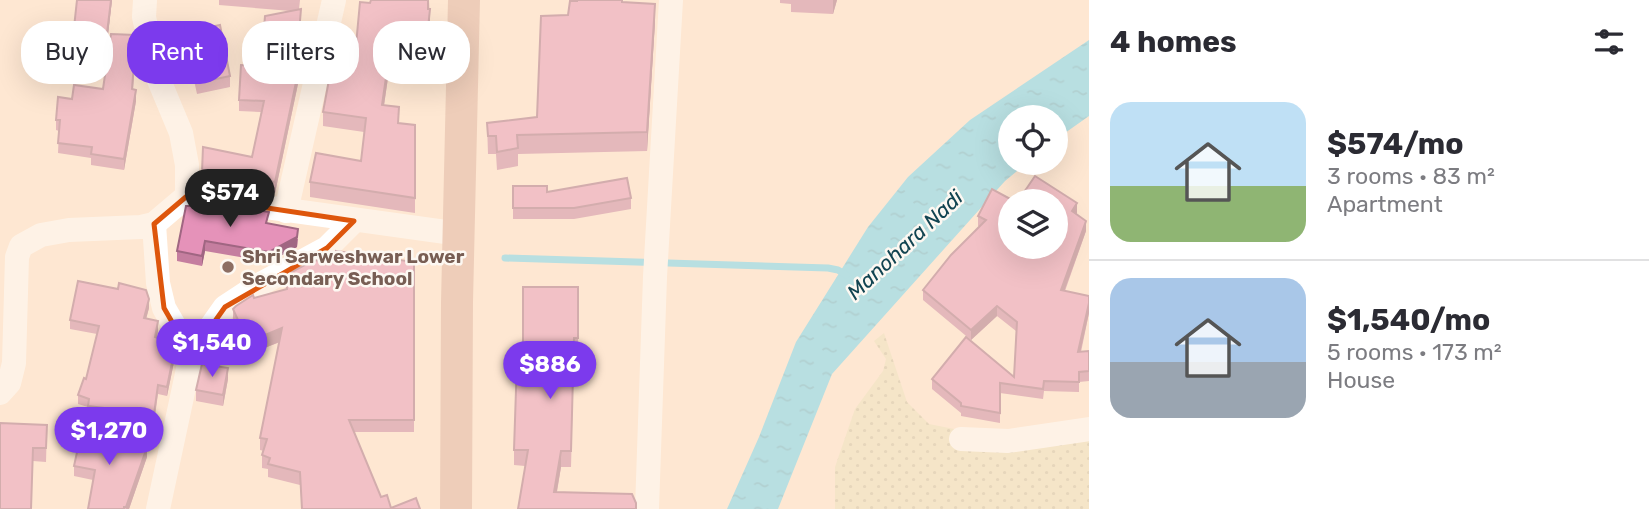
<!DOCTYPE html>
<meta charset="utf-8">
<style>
body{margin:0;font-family:Rubik,sans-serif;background:#f7f7f7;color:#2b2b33;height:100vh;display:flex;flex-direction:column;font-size:26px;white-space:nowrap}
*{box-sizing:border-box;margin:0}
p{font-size:23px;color:#7c7c81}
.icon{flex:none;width:38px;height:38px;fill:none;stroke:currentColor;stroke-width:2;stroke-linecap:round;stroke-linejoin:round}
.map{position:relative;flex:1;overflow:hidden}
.drawer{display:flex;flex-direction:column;background:#fff;width:560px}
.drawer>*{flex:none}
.guide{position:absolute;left:21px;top:21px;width:665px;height:63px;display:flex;gap:14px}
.fabs{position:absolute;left:998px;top:105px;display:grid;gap:14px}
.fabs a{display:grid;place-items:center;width:70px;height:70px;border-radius:50%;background:#fff;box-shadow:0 7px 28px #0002;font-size:35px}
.price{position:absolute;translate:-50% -60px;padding:0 16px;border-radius:24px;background:#7c3aed;color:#fff;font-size:23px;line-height:46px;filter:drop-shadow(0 2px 4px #0008)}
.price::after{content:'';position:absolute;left:50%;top:42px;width:21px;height:16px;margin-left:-10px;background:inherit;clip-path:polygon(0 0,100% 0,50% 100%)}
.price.current{background:#222;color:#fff}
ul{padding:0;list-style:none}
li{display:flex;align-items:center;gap:21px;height:175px;padding:0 21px}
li+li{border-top:2px solid #e1e1e2}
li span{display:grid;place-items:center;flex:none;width:196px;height:140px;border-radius:21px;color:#555}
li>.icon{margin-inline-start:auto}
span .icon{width:84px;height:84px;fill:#fffc;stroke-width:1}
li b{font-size:30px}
h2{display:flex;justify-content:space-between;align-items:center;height:84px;padding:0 21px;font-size:30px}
.chip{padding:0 24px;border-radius:28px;background:#fff;box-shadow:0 7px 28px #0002;font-size:24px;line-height:63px}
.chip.current{background:#7c3aed;color:#fff}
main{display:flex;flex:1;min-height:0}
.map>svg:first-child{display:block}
.sand{fill:url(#sand-dots)}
.water{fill:url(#water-ripples)}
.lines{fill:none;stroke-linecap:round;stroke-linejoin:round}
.stream{stroke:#64d4f4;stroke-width:7}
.minor{stroke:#fff;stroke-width:24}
.major{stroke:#dbae9c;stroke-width:32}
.wall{fill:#c57e9f}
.shaded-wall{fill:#a06682}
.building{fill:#e592b9;stroke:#a06682;stroke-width:2}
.marked{fill:none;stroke:#de560c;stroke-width:5;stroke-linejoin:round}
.education-dot{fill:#8d6e63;stroke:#fdf8f2;stroke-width:2.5}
.labels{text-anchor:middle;stroke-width:5;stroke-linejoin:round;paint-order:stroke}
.education-label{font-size:19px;font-weight:bold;fill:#785e54;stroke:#fdf8f2;text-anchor:start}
.water-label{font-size:21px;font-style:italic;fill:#114451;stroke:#fdf8f2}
</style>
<main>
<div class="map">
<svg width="1089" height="509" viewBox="0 0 1089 509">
<defs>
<pattern id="sand-dots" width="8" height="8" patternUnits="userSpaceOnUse" patternTransform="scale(1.75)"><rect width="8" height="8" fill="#ece2bd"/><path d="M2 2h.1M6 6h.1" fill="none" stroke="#cac1a1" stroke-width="1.8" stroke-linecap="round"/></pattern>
<pattern id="water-ripples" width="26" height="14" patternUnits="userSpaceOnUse" patternTransform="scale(1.75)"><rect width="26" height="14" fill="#64d4f4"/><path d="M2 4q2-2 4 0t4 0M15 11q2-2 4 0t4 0" fill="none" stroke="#56b5d0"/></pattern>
</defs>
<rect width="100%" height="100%" fill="#fee7d2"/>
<path class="sand" d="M884,333l23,69 22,22 30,6 34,2 96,-14v91h-254v-42l20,-58 28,-38 3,-12 -12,-18z"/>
<path class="water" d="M1089,40v76l-34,24v-23h-45v46h17l-22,18 -173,193 -54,135h-51l32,-72 37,-95 72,-115 40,-50 62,-57z"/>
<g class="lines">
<path class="stream" d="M505,258l323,10 10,2 8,5"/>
<g class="minor">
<path d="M145,0l-1,17 12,56 25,60 6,32v31l273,38"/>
<path d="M286,211l48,-211"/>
<path d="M154,224l4,59 6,25 27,47"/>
<path d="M0,393l9,-10 5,-20 3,-106 4,-11 20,-11 28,-5 72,-3 13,-3 33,-28"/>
<path d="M961,439l47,2 81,-12"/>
<path d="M158,509l33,-154 34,-48 32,-21 70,-38 27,-27"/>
<path d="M647,509l8,-232 16,-277"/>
</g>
<path class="major" d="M456,509l1,-207 7,-302"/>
</g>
<g class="wall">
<path d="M77,0h35l-7,61 -33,-4v-11z"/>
<path d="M219,0h81l-1,9 2,11 -4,48 2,11 -24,114 -73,-10 1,-36 49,10 9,-45 -22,-1v-11l22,-34 30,-55 -72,-6z"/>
<path d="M371,0h58l1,23 -5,47 -35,-6 -6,41 15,18 16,2v88l-105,-16v-15l51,-21 3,-29 -41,-6v-14l33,-67z"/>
<path d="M780,0h57l-4,14 -42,-2v-8l-11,-1z"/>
<path d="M622,2l33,20 -8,129 -129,3v12l-21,4 -1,-16h-8l-1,-31 50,-6 31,-102z"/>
<path d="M186,32l44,44v11l-33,7 -11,-51z"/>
<path d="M136,49l-3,41 3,11 -12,69 -33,-5v-7l-33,-5 1,-22 -3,-1v-10l16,-21 31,-10z"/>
<path d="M513,186l34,6 84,6v11l-57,10h-61z"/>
<path d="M992,189l18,58 45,-46 22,12 -1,1 10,17 -21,60 24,5v17l-8,39 8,-1v30l-10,1v10l-35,-1 -1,8 -43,-6v30l-39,-7v-3l-29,-24v-10l82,-2 2,-46 -19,-15 -26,24 -48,-40v-10l56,-64h-1v-10z"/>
<path d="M186,206l82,17 30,16 -1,8 -28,15 -64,-11 -3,15 -25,-5v-10z"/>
<path d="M414,262v170h-60l27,65 10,11 29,1h-118l-2,-24 -32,-8v-8l-6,-1v-13l2,-4 -4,-1v-12l20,-96 -44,17 -9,-22v-12l6,-3v-13l21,-11 32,-9v-14z"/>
<path d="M578,287v66h-4l-3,114h-10l-4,25 -39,17 7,-43 -11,-1v-15l9,-90z"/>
<path d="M149,308l-3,10 12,12 -1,8 18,19 -8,39 -9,-2 -4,29 -66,-8v-8l-10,-3v-9l8,-16 11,-45 -27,-5v-9z"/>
<path d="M228,379l-5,27 -27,-5v-11z"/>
<path d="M47,425l-1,37 -13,-1 -33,48z"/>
<path d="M147,457l-18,52h-41l5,-29 -19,-4v-10z"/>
</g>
<g class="shaded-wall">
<path d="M111,0h1l-7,61v-11z"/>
<path d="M833,0h4l-4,14z"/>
<path d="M655,4v18l-8,129v-19z"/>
<path d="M301,9v11l-5,59v-11z"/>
<path d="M430,9v14l-5,47v-14z"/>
<path d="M390,50v14l-8,55v-14z"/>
<path d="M299,68v11l-24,114v-11z"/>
<path d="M136,90v11l-12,69v-11z"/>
<path d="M1077,203v10l-5,8v-10z"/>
<path d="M1086,221v10l-25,69v-10z"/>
<path d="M298,229l-1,18 -28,15v-10z"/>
<path d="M205,241v10l-3,15v-10z"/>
<path d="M149,299v9l-5,19v-9z"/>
<path d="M1089,303v10l-11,49v-10z"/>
<path d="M997,306v10l-26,24v-10z"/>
<path d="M158,321v9l-3,16v-9z"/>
<path d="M282,328v13l-46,18v-12z"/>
<path d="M175,348v9l-8,39v-9z"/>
<path d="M228,368v11l-5,27v-11z"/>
<path d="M147,447v10l-18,52h-3z"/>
<path d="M561,451v16l-7,40v-15z"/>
</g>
<g class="building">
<path d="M77,0h34l-6,50 -33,-4z"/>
<path d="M371,0h57v9h2l-5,47 -35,-6 -8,55 17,2 -1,16 17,2v73l-105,-16 6,-29 45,8 5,-43 -43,-6 8,-43 9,-28 16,4 4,-43 10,1z"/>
<path d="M577,0h45v2l33,2 -8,128 -130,3 1,13 -21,4 -1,-16h-8l-1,-13 50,-6 4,-101 27,-1 2,-14h7z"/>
<path d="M301,9l-5,59h3l-24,114 -73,-10 1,-25 49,10 12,-56 -25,-1 2,-35 20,1 4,-50z"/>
<path d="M220,25l10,51 -33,7 -11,-51z"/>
<path d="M111,34l24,1 1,3 -4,51 4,1 -12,69 -33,-5 1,-7 -34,-4 2,-23h-4l2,-23 14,2 2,-14 29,4z"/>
<path d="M1035,176l42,27 -5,8 14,10 -25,69 28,6v7l-11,49 11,-1v20l-10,1v10l-35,-1 -1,8 -43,-6v30l-39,-7v-3l-29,-24 34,-42 48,40 3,-55 -20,-16 -26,24 -48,-40 28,-35 35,-35 -8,-4 14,-27 22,12h-4v46h45v-46h-37z"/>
<path d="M627,178l4,20 -57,10h-61v-22h34v6z"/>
<path d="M192,201l77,11 -3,11 32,6 -1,8 -28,15 -64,-11 -3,15 -25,-5 9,-45h4z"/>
<path d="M336,251l78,11v158h-65l32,77 6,-2 4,13 25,-10 4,11h-118l-2,-37 -32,-8 2,-6 -8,-3 5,-16 -7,-1 22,-110 -46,19 -9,-22 11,-5 -5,-11 3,-3 17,-11 1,3 33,-9 -1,-14 26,-14 24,-3z"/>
<path d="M78,281l40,8 1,-6 27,7 3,9 -5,19 14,3 -3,16 17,5 3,6 -8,39 -9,-2 -4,29 -66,-8 1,-7 -11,-4 6,-17 2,1 13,-53 -29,-6z"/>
<path d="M523,287h55v51h-4l-3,113h-10l-7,41 78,2 4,9v6h-118l10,-59h-14l3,-90h6z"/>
<path d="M202,364l26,4 -5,27 -27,-5z"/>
<path d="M0,423l47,2 -1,23h-13l-2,61h-31z"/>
<path d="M83,425l64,22 -21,60h-2v2h-36l7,-39 -21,-4z"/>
</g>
<path d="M0 0H1089V509H0ZM187,196l167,25 -27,27 -102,59 -34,48 -27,-47 -10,-84z" fill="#fee7d2" fill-opacity=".55" fill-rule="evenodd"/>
<path class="marked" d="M187,196l167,25 -27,27 -102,59 -34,48 -27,-47 -10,-84z"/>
<circle class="education-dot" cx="228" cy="267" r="7"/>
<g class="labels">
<g class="education-label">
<text x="242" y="263">Shri Sarweshwar Lower<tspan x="242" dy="22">Secondary School</tspan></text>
</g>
<g class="water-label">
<text transform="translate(905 245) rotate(-43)" y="7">Manohara Nadi</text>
</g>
</g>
</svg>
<div class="fabs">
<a><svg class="icon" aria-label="locate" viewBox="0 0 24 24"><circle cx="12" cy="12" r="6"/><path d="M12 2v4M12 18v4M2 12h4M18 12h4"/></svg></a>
<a><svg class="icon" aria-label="layers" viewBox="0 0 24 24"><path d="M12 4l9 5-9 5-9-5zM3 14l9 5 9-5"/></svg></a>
</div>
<b class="price current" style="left:230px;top:229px">$574</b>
<b class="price" style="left:212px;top:379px">$1,540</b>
<b class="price" style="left:550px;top:401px">$886</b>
<b class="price" style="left:109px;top:467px">$1,270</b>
<div class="guide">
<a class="chip">Buy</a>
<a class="chip current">Rent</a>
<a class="chip">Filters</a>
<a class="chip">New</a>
</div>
</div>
<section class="drawer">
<h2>4 homes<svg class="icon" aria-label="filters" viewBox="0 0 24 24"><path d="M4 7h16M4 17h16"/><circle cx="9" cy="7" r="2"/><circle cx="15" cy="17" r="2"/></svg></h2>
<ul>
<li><span style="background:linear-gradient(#bfe0f5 60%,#8fb573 0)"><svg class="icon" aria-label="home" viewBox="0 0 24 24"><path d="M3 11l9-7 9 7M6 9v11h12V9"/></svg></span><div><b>$574/mo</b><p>3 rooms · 83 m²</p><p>Apartment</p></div></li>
<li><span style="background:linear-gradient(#a9c7e8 60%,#9aa5b1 0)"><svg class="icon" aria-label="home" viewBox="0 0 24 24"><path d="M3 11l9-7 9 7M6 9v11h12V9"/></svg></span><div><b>$1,540/mo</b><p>5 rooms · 173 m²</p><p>House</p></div></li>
</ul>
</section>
</main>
